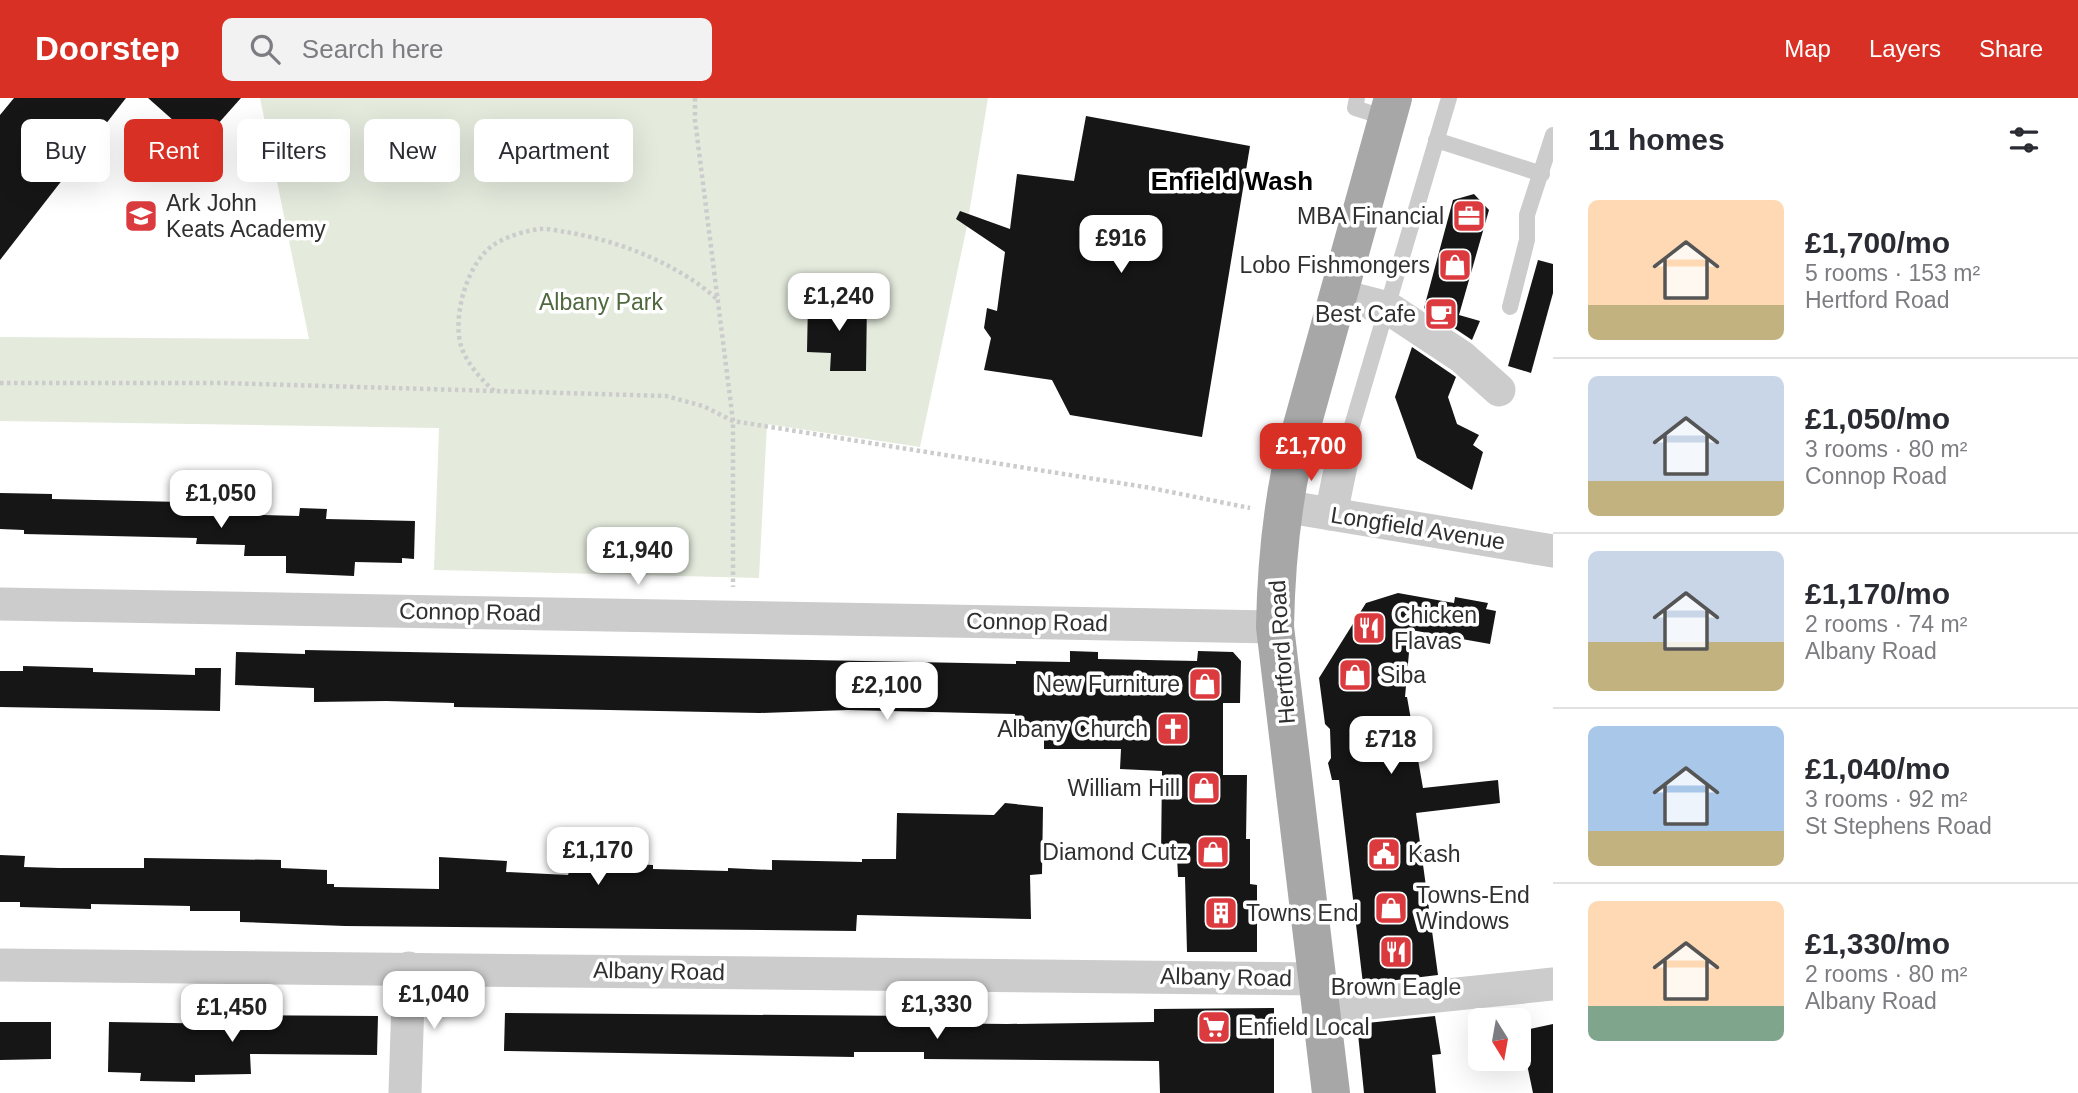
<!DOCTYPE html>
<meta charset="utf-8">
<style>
body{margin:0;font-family:Arial,sans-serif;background:#f2f2f3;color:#2b2b33;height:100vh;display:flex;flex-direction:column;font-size:26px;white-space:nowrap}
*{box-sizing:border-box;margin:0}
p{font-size:23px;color:#7c7c81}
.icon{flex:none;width:38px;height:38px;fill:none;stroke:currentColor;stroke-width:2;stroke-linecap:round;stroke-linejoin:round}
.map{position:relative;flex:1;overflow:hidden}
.panel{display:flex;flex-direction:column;background:#fff;width:525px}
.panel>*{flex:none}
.banner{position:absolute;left:21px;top:21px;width:665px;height:63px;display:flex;gap:14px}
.needle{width:46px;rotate:169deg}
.controls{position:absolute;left:1468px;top:910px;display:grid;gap:14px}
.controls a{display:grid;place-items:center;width:63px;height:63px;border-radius:10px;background:#fff;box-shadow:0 7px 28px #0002;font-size:35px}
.price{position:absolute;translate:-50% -60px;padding:0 16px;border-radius:14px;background:#fff;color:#222;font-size:23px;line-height:46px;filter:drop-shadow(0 2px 4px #0008)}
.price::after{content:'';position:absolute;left:50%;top:42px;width:21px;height:16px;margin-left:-10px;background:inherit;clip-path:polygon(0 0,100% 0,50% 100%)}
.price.on{background:#d93025;color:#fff}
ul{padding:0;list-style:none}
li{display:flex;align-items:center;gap:21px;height:175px;padding:0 35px}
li+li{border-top:2px solid #e1e1e2}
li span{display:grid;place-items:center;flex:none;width:196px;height:140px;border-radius:10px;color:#555}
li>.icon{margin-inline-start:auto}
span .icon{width:84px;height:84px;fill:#fffc;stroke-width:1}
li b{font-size:30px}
h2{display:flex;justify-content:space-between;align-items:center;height:84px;padding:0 35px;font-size:30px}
.pill{padding:0 24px;border-radius:10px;background:#fff;box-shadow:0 7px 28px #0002;font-size:24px;line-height:63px}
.pill.on{background:#d93025;color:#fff}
header{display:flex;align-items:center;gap:42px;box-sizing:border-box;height:98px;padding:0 35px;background:#d93025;color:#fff}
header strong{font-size:33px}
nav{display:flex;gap:38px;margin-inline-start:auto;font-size:24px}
.search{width:490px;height:63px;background:#f2f2f3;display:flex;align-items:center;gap:18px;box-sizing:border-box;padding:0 24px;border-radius:10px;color:#7c7c81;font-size:26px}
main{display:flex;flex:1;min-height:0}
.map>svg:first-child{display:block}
.green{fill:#e4ebdd}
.building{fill:#161616}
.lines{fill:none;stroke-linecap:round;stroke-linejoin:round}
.path{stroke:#ccc;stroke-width:4.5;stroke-dasharray:3.5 3.5;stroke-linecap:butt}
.service{stroke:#ccc;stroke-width:16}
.minor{stroke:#ccc;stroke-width:33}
.primary{stroke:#a7a7a7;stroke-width:38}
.labels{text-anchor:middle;stroke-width:7;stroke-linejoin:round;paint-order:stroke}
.poi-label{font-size:23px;fill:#2f2f2f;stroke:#fff;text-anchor:start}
.park-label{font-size:23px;fill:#4f683e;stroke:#fff}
.street-label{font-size:23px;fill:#2f2f2f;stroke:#fff}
.quarter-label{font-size:26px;font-weight:bold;fill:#000;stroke:#fff}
</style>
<header>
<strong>Doorstep</strong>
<div class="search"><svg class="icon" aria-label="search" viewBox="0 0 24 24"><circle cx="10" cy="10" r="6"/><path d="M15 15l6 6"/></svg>Search here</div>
<nav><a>Map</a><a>Layers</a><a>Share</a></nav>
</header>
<main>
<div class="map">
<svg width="1553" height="995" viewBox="0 0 1553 995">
<rect width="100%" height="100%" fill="#fff"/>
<path class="green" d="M260,0h728l-21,128 -47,221 -153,-23 -8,154 -325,-8 5,-142 -439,-7v-84l309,2z"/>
<g class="building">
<path d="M14,0h112l-126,162v-145z"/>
<path d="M148,0h93l-41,46z"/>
<path d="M1086,18l164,30 -48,291 -132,-22 -18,-35 -68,-10 7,-32 -7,-10 3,-20 10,3 8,-59 -49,-33 4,-8 50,18 7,-55 57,7z"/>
<path d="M1474,96l15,16 -30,105 21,6 -8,19 -48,-32 29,-108z"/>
<path d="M1538,162l15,4v29l-22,80 -23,-7z"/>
<path d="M808,203h59l-1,70h-36l1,-18 -24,-1z"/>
<path d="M1412,249l44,30 -8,20 9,27 22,11 -6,10 10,7 -11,38 -55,-32 -22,-61z"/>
<path d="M0,395l52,1v5l172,4v11l75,2 1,-8 27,1 -1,10 89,2 -1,38 -12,-1v5l-47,-1 -1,14 -68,-3v-17h-42l1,-11 -49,-1 1,-6 -173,-4v-4l-24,-1z"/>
<path d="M1398,495l56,10 1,-6 33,6 -2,6 10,2 -6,33 -79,-14 -6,67h2l16,91 75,-8 2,23 -84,10 22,162 -75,9 -24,-204h-7l-4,-17 3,-5 -1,-29 -5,-5 -6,-46 47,-75z"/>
<path d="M305,552l711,14v-3l54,1v-11l28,1v7l99,2 1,-10 35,1 8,9 -1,42h-17v72h24l-1,64h4v45l7,1v67h-70l-2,-75h-7l-1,-20h-16l1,-86 -42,-2 1,-20h-77v-19l-29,-1v-15l-167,-4 -88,3 -306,-6v-4l-68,-2 -72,1v-14l-79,-3 1,-33 69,2z"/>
<path d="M23,568l70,2v4l102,3v-7h26l-1,43 -220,-4v-36h23z"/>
<path d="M1005,705l38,4 -1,67 -12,1 1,44 -174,-4 -1,16 -511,-5 -105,-4v-11h-50v-5l-99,-2v5l-71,-2v-5h-20v-47l25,1 -1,11 35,1h85v-10l137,2v8l46,2v14h7v3l105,2v-32l68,4 -1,11 62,3 1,-3 22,1v-11l62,3v4l75,2v-3l44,2v-10l90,2v-3h34l1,-46 97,2z"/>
<path d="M1274,910v85h-114l-1,-32 -235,-2v-7h-70v5l-350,-6 1,-38 414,3v7l88,1 147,-2v-13z"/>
<path d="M234,917l144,1 -1,39 -127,-1 1,20 -56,1v7l-55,-1 1,-8 -33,-1 1,-50 125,2z"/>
<path d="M1435,918l6,38 -9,1 4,38h-72l-7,-69z"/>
<path d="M0,924h51v37l-51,1z"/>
<path d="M1553,926v69h-20l-13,-62z"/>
</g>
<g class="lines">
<g class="path">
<path d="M695,0v22l38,301v166"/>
<path d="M0,285h223l443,13 37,10 30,15 418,67 99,20"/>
<path d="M494,293c-13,-12 -25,-25 -32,-42 -11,-30 5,-88 33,-105 10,-7 33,-14 45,-15 8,-1 18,2 26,3 54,9 113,32 153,69"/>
</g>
<g class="service">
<path d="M1357,0l-2,10 31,10"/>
<path d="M1436,42l106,34"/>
<path d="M1510,209l17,-67v-25l26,-80"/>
<path d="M1343,358l106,-358"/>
</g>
<g class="minor">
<path d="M1338,197l50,13 74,49 37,33"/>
<path d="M1283,408l270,45"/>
<path d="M1331,416l12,-58"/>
<path d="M0,506l1275,23"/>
<path d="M0,867l1318,14"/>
<path d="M1321,910l232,-24"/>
<path d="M405,995l4,-125"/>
</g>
<path class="primary" d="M1331,995l-56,-466c1,-58 6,-113 18,-169l100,-360"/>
</g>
<defs>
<symbol id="school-square" viewBox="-11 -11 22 22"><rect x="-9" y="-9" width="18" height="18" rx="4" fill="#db3b3e" stroke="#fff"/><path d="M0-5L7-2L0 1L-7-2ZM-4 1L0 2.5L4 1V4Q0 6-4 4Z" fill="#fff"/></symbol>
<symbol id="office-square" viewBox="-11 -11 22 22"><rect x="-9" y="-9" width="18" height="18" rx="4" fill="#db3b3e" stroke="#fff"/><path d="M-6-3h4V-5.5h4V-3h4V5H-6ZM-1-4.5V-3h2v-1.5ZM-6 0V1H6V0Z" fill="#fff"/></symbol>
<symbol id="shop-square" viewBox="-11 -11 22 22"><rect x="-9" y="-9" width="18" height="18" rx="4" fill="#db3b3e" stroke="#fff"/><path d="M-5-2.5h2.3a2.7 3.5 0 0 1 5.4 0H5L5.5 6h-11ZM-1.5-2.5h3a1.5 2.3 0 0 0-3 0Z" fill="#fff"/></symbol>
<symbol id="cafe-square" viewBox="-11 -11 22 22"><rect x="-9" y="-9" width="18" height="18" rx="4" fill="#db3b3e" stroke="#fff"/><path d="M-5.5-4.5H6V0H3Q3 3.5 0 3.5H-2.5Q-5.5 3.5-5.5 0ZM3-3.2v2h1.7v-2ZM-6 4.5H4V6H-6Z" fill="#fff"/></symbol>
<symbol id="restaurant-square" viewBox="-11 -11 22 22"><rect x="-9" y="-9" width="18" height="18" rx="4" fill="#db3b3e" stroke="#fff"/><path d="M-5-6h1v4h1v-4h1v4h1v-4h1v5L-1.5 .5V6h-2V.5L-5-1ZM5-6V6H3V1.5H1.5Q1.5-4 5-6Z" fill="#fff"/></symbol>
<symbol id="church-square" viewBox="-11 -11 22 22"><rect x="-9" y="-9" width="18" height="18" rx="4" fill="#db3b3e" stroke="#fff"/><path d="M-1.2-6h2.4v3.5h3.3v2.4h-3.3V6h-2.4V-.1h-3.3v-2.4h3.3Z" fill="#fff"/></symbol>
<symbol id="civic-square" viewBox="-11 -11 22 22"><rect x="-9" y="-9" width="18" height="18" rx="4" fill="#db3b3e" stroke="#fff"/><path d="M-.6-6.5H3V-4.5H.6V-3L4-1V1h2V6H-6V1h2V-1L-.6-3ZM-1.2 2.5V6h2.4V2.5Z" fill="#fff"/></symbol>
<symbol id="building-square" viewBox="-11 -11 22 22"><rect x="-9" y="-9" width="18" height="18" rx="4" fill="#db3b3e" stroke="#fff"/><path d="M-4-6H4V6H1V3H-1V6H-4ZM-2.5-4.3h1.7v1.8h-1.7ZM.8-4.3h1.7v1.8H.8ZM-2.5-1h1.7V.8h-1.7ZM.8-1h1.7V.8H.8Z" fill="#fff"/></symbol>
<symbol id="supermarket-square" viewBox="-11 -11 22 22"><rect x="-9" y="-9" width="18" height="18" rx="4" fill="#db3b3e" stroke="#fff"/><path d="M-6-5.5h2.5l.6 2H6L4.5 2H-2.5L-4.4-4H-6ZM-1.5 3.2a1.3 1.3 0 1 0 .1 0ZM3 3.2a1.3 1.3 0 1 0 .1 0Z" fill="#fff"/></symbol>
</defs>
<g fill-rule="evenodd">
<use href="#school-square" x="122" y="99" width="38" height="38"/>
<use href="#office-square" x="1450" y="99" width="38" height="38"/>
<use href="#shop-square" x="1436" y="148" width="38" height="38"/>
<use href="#cafe-square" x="1422" y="197" width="38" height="38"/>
<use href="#restaurant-square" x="1350" y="511" width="38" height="38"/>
<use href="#shop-square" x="1336" y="558" width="38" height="38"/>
<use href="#shop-square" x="1186" y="567" width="38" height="38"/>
<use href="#church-square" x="1154" y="612" width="38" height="38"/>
<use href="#shop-square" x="1185" y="671" width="38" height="38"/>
<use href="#shop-square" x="1194" y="735" width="38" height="38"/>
<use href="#civic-square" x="1365" y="737" width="38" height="38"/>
<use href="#shop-square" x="1372" y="791" width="38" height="38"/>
<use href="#building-square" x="1202" y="796" width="38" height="38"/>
<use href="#restaurant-square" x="1377" y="835" width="38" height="38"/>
<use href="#supermarket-square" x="1195" y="910" width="38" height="38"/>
</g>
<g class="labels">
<g class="poi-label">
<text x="166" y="113">Ark John<tspan x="166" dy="26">Keats Academy</tspan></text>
<text x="1444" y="126" text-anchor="end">MBA Financial</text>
<text x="1430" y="175" text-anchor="end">Lobo Fishmongers</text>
<text x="1416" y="224" text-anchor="end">Best Cafe</text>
<text x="1394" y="525">Chicken<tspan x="1394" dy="26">Flavas</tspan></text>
<text x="1380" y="585">Siba</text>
<text x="1180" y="594" text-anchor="end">New Furniture</text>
<text x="1148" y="639" text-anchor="end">Albany Church</text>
<text x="1180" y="698" text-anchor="end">William Hill</text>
<text x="1188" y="762" text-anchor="end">Diamond Cutz</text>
<text x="1408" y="764">Kash</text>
<text x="1416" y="805">Towns-End<tspan x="1416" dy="26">Windows</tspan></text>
<text x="1246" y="823">Towns End</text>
<text x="1396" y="897" text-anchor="middle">Brown Eagle</text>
<text x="1238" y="937">Enfield Local</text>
</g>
<g class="park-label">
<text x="601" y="212">Albany Park</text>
</g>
<g class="street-label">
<text transform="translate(1418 430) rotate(9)" y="8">Longfield Avenue</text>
<text transform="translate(470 514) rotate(1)" y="8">Connop Road</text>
<text transform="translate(1037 524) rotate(1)" y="8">Connop Road</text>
<text transform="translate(1282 554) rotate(-94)" y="8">Hertford Road</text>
<text transform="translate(659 873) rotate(1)" y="8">Albany Road</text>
<text transform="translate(1226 879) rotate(1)" y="8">Albany Road</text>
</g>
<g class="quarter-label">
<text x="1232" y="92">Enfield Wash</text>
</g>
</g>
</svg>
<div class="controls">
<a><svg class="needle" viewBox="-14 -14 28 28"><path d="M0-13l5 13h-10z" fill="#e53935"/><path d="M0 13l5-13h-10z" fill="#7c7c81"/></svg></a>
</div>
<b class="price" style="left:1121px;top:177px">£916</b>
<b class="price" style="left:839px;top:235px">£1,240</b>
<b class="price on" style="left:1311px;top:385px">£1,700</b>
<b class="price" style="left:221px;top:432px">£1,050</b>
<b class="price" style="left:638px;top:489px">£1,940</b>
<b class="price" style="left:887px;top:624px">£2,100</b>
<b class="price" style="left:1391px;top:678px">£718</b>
<b class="price" style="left:598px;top:789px">£1,170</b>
<b class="price" style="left:434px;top:933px">£1,040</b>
<b class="price" style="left:937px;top:943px">£1,330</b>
<b class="price" style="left:232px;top:946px">£1,450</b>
<div class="banner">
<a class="pill">Buy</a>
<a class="pill on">Rent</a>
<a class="pill">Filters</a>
<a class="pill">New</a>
<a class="pill">Apartment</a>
</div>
</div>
<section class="panel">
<h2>11 homes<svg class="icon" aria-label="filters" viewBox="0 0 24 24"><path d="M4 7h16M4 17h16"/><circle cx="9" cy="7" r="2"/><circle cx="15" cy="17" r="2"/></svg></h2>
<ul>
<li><span style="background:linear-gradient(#ffd9b3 75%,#c2b280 0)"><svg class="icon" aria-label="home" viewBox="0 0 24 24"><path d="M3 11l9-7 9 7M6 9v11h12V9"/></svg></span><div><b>£1,700/mo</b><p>5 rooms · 153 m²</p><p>Hertford Road</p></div></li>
<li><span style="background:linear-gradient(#c9d6e8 75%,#c2b280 0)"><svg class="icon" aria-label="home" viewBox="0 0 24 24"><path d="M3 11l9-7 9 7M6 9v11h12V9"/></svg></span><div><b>£1,050/mo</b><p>3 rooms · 80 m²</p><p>Connop Road</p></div></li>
<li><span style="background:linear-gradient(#c9d6e8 65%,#c2b280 0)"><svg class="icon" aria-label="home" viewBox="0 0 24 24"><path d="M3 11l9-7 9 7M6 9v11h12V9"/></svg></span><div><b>£1,170/mo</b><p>2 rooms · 74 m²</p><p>Albany Road</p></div></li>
<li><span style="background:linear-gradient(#a9c7e8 75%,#c2b280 0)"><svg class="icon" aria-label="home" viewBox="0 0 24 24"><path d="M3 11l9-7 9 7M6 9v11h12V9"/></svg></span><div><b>£1,040/mo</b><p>3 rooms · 92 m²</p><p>St Stephens Road</p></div></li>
<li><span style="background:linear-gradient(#ffd9b3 75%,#7fa58c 0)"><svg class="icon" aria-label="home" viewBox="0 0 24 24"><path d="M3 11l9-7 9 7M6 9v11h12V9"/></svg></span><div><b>£1,330/mo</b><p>2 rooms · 80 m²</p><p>Albany Road</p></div></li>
</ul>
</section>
</main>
